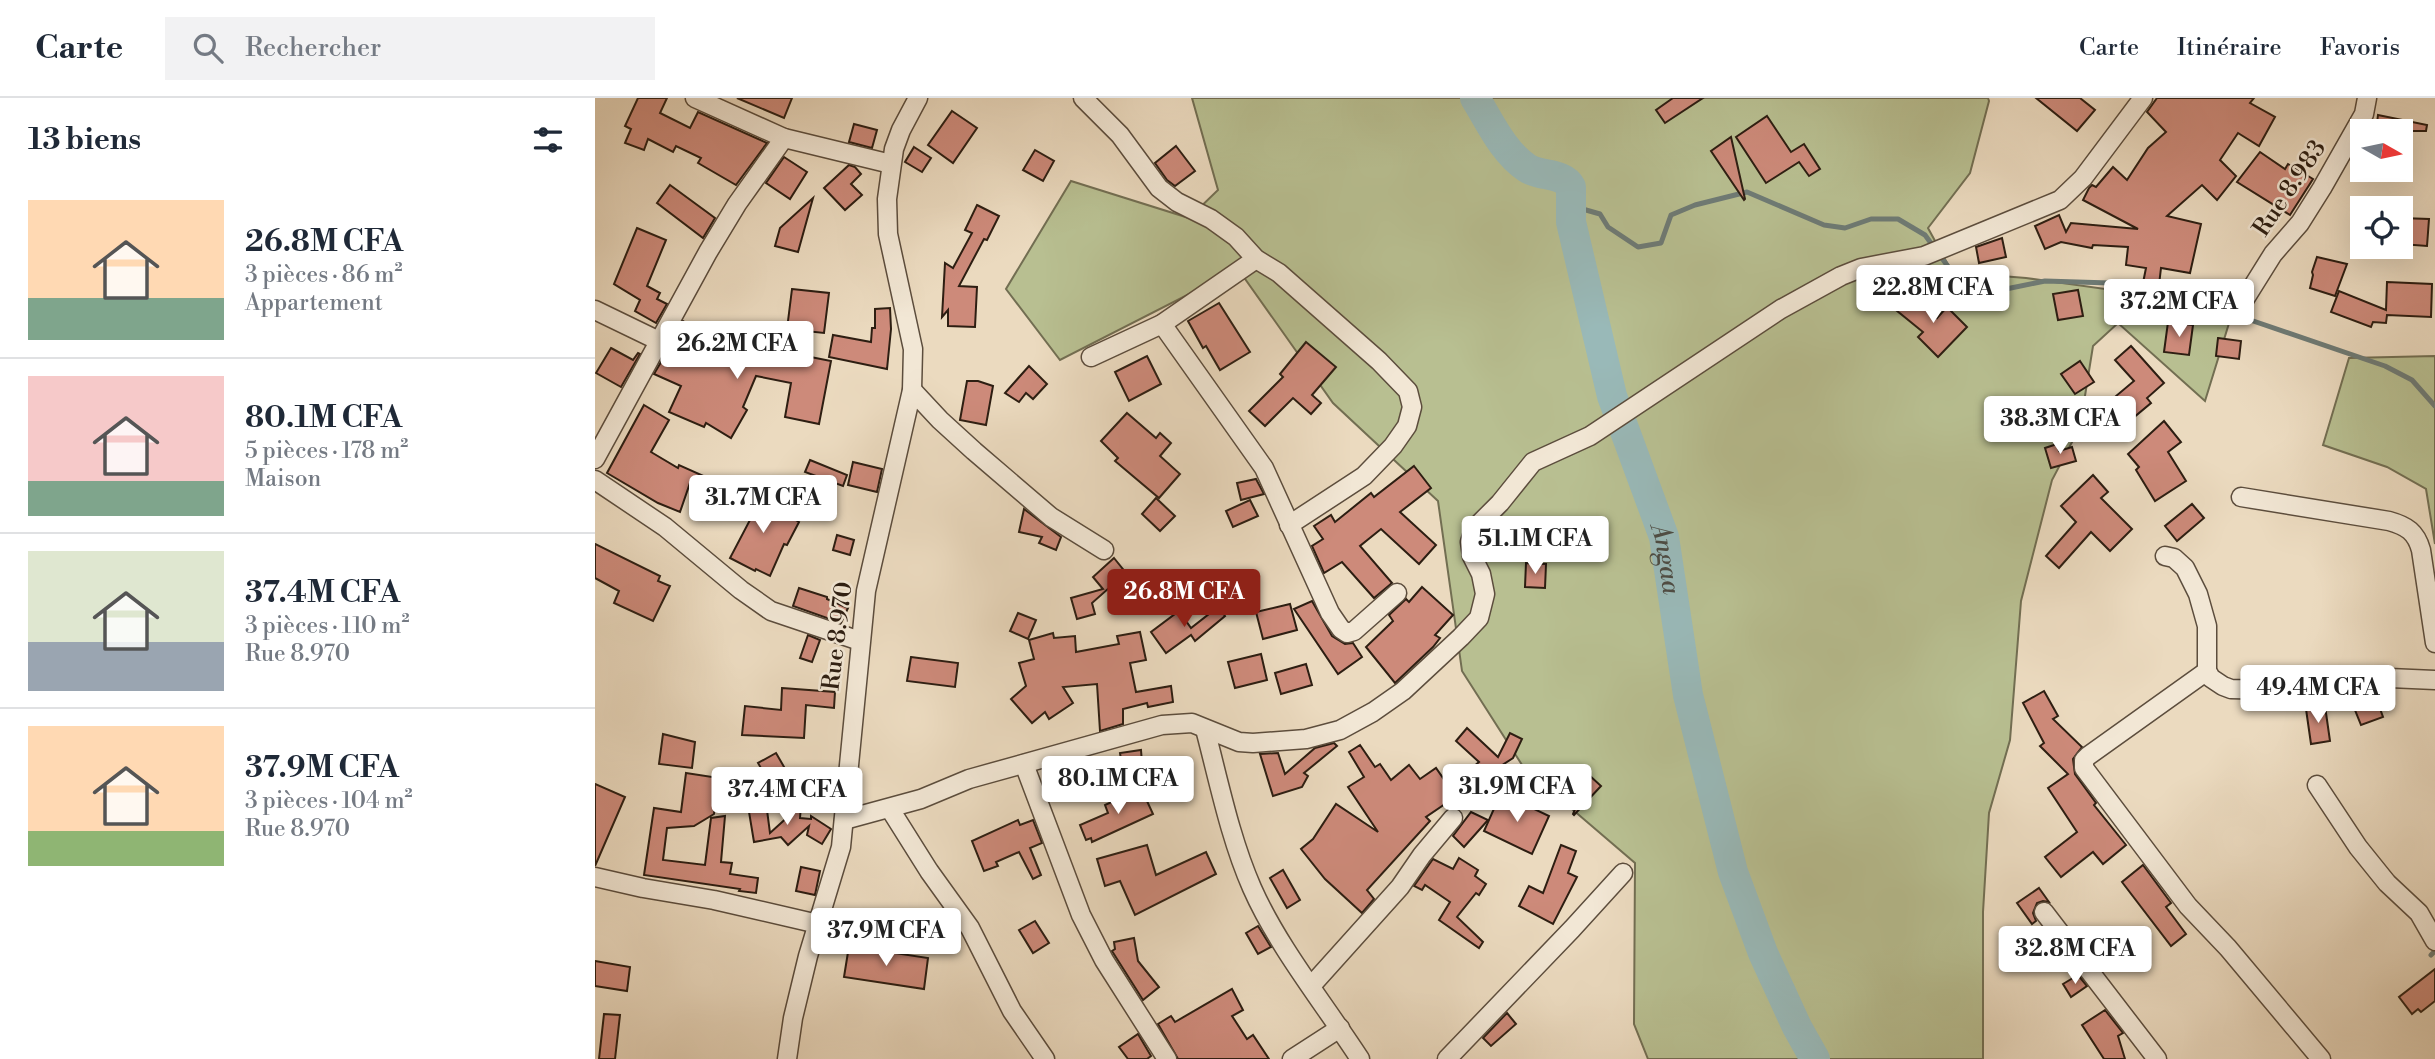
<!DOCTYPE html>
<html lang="fr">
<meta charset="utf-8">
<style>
body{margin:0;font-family:"Libre Bodoni",serif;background:#f2f2f3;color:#1f2937;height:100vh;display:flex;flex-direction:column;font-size:26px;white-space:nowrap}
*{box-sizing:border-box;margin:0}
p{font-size:23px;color:#747a83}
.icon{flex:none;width:38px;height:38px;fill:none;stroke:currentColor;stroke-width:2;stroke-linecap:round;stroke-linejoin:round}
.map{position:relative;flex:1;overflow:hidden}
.sheet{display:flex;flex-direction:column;background:#fff;width:595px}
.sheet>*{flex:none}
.needle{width:46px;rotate:99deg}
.tools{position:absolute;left:1755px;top:21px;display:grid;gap:14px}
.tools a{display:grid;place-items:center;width:63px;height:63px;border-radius:0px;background:#fff;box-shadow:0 7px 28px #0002;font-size:35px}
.price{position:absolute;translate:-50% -60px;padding:0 16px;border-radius:7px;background:#fff;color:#222;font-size:23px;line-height:46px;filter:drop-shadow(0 2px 4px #0008)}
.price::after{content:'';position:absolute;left:50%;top:42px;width:21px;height:16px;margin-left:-10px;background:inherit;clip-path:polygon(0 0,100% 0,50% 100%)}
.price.active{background:#8f2418;color:#fff}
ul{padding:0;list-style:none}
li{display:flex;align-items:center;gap:21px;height:175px;padding:0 28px}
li+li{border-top:2px solid #e0e1e3}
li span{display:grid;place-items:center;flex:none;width:196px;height:140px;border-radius:0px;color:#555}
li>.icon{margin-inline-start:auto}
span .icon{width:84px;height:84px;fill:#fffc;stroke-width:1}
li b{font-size:30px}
h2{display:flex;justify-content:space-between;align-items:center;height:84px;padding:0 28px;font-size:30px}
header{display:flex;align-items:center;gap:42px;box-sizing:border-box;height:98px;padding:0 35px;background:#fff;border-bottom:2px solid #e0e1e3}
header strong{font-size:33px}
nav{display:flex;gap:38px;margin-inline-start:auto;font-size:24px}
.search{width:490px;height:63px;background:#f2f2f3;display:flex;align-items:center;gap:18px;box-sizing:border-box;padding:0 24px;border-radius:0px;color:#747a83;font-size:26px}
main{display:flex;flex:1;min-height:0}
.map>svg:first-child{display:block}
.green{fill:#b8bf91;stroke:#726e52;stroke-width:2}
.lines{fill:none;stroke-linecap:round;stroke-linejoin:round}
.stream{stroke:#6e7b76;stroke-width:5}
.river{stroke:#99b9b8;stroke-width:30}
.building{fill:#cd8a7a;stroke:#2d1e12;stroke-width:2}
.minor-casing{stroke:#5c4d3d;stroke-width:21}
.minor{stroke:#f2e7d5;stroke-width:18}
.labels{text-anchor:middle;stroke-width:5;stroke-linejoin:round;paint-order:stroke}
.street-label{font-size:24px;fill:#2d1e12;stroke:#f2e7d5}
.water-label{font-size:26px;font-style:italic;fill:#4d4c44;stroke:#f2e7d5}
</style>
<header>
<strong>Carte</strong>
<div class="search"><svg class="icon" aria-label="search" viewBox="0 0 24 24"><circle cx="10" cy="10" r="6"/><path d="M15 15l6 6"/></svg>Rechercher</div>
<nav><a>Carte</a><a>Itinéraire</a><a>Favoris</a></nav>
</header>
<main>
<section class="sheet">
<h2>13 biens<svg class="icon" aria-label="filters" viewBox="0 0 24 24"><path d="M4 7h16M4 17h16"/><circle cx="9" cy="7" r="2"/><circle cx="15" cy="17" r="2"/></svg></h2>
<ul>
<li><span style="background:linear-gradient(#ffd9b3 70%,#7fa58c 0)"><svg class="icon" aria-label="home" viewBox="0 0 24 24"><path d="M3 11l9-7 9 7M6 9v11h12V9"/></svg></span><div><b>26.8M CFA</b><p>3 pièces · 86 m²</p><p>Appartement</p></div></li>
<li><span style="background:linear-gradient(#f6c9c9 75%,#7fa58c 0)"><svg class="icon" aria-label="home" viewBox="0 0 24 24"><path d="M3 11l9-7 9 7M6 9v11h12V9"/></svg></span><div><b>80.1M CFA</b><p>5 pièces · 178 m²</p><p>Maison</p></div></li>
<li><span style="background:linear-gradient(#dfe7d0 65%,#9aa5b1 0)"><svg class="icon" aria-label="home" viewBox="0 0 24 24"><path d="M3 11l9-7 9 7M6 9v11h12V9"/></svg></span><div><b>37.4M CFA</b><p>3 pièces · 110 m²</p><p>Rue 8.970</p></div></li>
<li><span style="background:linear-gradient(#ffd9b3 75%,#8fb573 0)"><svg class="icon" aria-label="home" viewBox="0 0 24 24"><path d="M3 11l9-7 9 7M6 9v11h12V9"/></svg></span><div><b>37.9M CFA</b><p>3 pièces · 104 m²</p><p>Rue 8.970</p></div></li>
</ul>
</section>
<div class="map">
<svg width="1840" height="961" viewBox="0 0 1840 961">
<rect width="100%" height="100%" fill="#ebdabf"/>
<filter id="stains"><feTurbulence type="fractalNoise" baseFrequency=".00286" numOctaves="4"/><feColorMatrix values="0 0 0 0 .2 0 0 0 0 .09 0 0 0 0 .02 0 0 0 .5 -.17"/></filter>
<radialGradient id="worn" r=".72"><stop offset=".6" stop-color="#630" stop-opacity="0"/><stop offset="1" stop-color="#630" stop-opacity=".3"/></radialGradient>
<g class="green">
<path d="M597,0h796l1,3 -19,72 -42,55 24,44 74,6 208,29 -29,94 -87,-78 -25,23 -13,81 -28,53 -31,121 -11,139 -21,73 -6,99v147h-335l-14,-35 1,-161 -111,-95 -62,-97 -24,-170 -105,-98 -95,-134 -178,91 -54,-71 65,-108 118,37 29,-28z"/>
<path d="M1840,258v188l-9,-55 -39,-22 -64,-22 26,-87z"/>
</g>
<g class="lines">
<g class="stream">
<path d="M977,108l28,8 8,13 30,20 23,-4 10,-28 24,-10 52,-13 77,33 21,3 26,-9h27l27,16 27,37 29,14 25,3 39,-8 65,2 59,20 55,8 161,55 27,14 23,26"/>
<path d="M1836,857l4,-4"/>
</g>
<path class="river" id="s1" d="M880,0c15,24 28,54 52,70 13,9 36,4 44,19v35l41,174 52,141 24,158 45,177 30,81 34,74 18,32"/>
</g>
<g class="building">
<path d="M43,0h29l-7,15 30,15 8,-16 69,31 -31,42 -38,-22 3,-5 -25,-12 -3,6 -25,-13 -4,11 -19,-7 6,-14 -6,-3z"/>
<path d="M142,0h55l-8,20z"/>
<path d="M1078,0h30l-38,25 -9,-13z"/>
<path d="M1441,0h44l15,12 -18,21z"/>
<path d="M1562,0h97l-4,5 25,14 -16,29 -21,-13 -18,27 16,16 -19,24 -15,-15 -35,31 34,8 -11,49 -29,-5 -2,17 -16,-2 3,-15 -20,-3 2,-18 -35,-2 -1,3 -31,-6 -16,7 -10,-23 24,-11 7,17 5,-9 67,6 -55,-29 6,-12 3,-3 4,2 17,-20 14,13 21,-32 18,-16 -19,-20z"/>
<path d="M357,13l25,17 -24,35 -25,-18z"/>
<path d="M1783,17l49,10 -1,6h-50z"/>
<path d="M1172,18l24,36 13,-8 16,25 -11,7 -10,-14 -33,21 -30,-46z"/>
<path d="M259,26l23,6 -5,18 -23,-6z"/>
<path d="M1136,39l14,62 -1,1 -33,-49z"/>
<path d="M581,48l19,25 -20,15 -8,-6 -12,-17z"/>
<path d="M319,49l17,11 -9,14 -17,-10z"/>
<path d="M440,52l19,11 -11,20 -20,-11z"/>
<path d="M1665,54l25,17 3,-5 25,15 -23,36 -53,-33z"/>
<path d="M189,59l23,15 -17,27 -24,-16z"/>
<path d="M254,67l6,2 6,7 -10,10 11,11 -17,15 -21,-22z"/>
<path d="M75,87l45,33 -12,20 -46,-35z"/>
<path d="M218,100l-15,54 -23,-6 5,-18z"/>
<path d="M382,107l22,11 -12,24 -3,-1 -25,47 18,1 -2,40 -27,-1v-16l-6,7 3,-54 8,5 19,-35 -7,-3z"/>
<path d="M1806,120l28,1 -2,27 -26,-2z"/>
<path d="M42,130l29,12 -19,46 13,7 -3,6 10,5 -11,19 -21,-12 5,-11 -26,-16z"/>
<path d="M1407,140l4,19 -27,6 -3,-16z"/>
<path d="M1722,159l30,7 -12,32 -25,-8 3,-13 -1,-3z"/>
<path d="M1792,184l45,2 -1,33 -44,-2 -1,8 -13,-1 -2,5 -40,-15 8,-21 47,19z"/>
<path d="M197,191l37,4 -5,40 -37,-4z"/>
<path d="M1483,192l5,26 -25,4 -5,-26z"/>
<path d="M1314,196l28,24 10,-11 20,20 -29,30 -20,-20 5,-5 -27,-22z"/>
<path d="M624,205l31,49 -30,18 -14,-24 -3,2 -15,-27z"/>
<path d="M295,210l1,21 -4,40 -58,-12 4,-22 38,7 1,-14h3v-19z"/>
<path d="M88,223l29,17 22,5 -3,10 41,12 3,-15 56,11 -12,63 -34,-7 6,-34 -35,-7 -13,31 4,3 -16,28 -25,-15 -2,4 -35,-15 12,-26 -27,-12 10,-17 7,3 12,-23 -7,-3z"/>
<path d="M1573,224l25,3 -4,30 -25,-3z"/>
<path d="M1623,240l23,3 -2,18 -23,-3z"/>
<path d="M711,244l30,25 -24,28 9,8 -10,11 -18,-16 -28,28 -16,-15 34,-34 -3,-3z"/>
<path d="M1536,248l33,37 -17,15 4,5 -36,30 -18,-21 37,-31 -19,-21z"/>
<path d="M16,250l22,12 5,-7 2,1 -19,33 -25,-14z"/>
<path d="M552,258l14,28 -32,17 -14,-29z"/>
<path d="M1485,263l14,21 -19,12 -14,-20z"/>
<path d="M434,268l18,18 -14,15 -7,-6 -7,9 -14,-9z"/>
<path d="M372,283h11l15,5 -7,39 -26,-5z"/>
<path d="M49,307l25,15 -18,32 27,16 1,-3 29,13 -5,12 -13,-7 -10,29 -22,-9 -51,-30z"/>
<path d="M532,315l29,25 4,-5 11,10 -11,13 20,18 -21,24 -44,-37 3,-3 -17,-17z"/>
<path d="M1569,323l17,21 -13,10 18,29 -31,20 -19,-31 3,-3 -11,-13z"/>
<path d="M1462,346l2,7 13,-4 4,14 -25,7 -6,-20z"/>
<path d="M215,362l37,15 -4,11 -38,-14z"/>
<path d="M258,364l29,7 -5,23 -29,-7z"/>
<path d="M819,368l17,22 -31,24 36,33 -17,19 -38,-35 -21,17 32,37 -18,15 -32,-36 -18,11 -12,-27 11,-7 -9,-13 17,-11 4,7 36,-29 3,4z"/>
<path d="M1498,377l15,17 -7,6 31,31 -22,22 -19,-19 -32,36 -13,-12 30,-34 -15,-16z"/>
<path d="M661,381l8,15 -23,6 -4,-17z"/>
<path d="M154,394l50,30 -12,23 -3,-1 -14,32 -14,-7 -1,2 -25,-13 20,-38 -12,-6z"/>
<path d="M561,400l19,18 -15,15 -18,-17z"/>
<path d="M655,402l8,16 -25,11 -7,-16z"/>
<path d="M1597,406l12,14 -27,23 -12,-15z"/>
<path d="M429,411l37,28 -5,13 -17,-7 3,-6 -23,-5z"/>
<path d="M242,437l17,5 -4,15 -17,-5z"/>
<path d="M0,446l65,32 -2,5 12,5 -17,35 -39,-18 5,-12 -24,-13z"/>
<path d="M519,460l12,15 -34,30 3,11 -18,5 -6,-21 32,-9 -10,-12z"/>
<path d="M931,465l20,1 -1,24 -20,-1z"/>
<path d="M827,489l31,28 -18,20 5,3 -7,9 -38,36 -29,-36 27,-26 -4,-6 17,-16 3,3z"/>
<path d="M204,490l28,9v2l21,9 -7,15 -48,-17z"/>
<path d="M717,503l20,35 13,8 8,-1 9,14 -24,17 -44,-65z"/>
<path d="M695,506l7,26 -34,9 -7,-27z"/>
<path d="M623,509l7,9 -30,25 -4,-6 -25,18 -15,-21 28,-21 12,17z"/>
<path d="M423,515l18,7 -8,19 -18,-8z"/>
<path d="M545,534l6,28 -16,3 6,29 35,-6 2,16 -25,5 -1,-4 -24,6v15l-23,7 -3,-47 -34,3 10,16 -24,16 -4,-7 -13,11 -21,-24 15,-13 -7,-23 15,-4 -5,-19 24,-7 1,5 21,-2 1,16 43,-8 -2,-8z"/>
<path d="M213,537l12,5 -8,22 -12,-4z"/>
<path d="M666,556l6,26 -32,8 -7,-26z"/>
<path d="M316,559l47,6 -3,24 -48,-6z"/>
<path d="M711,566l6,21 -31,9 -6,-21z"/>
<path d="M187,590l53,4 -1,16 -28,-3 -2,33 -62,-3 3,-29 36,4z"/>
<path d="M1449,593l14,25 -5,3 29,28 -9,12 2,15 21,29 -2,2 32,40 -23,19 -10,-12 -32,25 -16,-20 32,-25 -29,-44 20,-14 -28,-28 4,-3 -21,-40z"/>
<path d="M1779,594l9,25 -22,8 -10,-25z"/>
<path d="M1730,608l5,35 -19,3 -5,-35z"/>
<path d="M872,630l31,29 12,-24 12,6 -9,19 -32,21 -8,-12 6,-5 -23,-21z"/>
<path d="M68,636l32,8 -3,26 -33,-4z"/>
<path d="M739,645l3,3 -33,27 4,3 -6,11 -29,9 -13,-42 18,-1 7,21 30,-26z"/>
<path d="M765,647l15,22 5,-3 11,16 18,-15 11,14 16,-11 18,26 -9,10 -19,13 4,4 -63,69 7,9 -12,14 -37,-34 -24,-30 12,-10 23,-35 42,28 -30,-45 16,-10 -15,-25z"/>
<path d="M546,652l1,13 -20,3 -2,-13z"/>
<path d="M181,655l11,19 -18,10 -11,-19z"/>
<path d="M91,675l33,5 -5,36 -20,12 -27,2 -4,32 42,5 6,-47 14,-2 -4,46 11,1 -2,11 28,4 -2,15 -17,-2 1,-2 -96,-14 10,-67 27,4z"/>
<path d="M994,677l12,11 -27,29 -1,-1z"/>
<path d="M0,686l30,13 -30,69z"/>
<path d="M546,690l12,26 -61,28 -1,-4 -5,2 -6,-15 28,-12 -3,-8z"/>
<path d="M906,695l48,23 -17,38 -48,-23z"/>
<path d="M206,707l-1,13 11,1v-3l20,13 -9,15 -15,-9 2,-9 -21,19 -7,-8 -27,5 -5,-30 18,-2 3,23z"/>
<path d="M876,714l17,8 -24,27 -11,-11z"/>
<path d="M423,722l2,5 13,-5 9,23 -12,5 11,27 -8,4 -14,-27 -23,10 2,4 -14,5 -12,-30z"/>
<path d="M552,747l9,30 50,-23 10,22 -81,41 -15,-34 -15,5 -8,-27z"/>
<path d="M966,747l15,6 -8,22 9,4 -24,47 -34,-18 10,-20 14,7z"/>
<path d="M864,760l19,12 -3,6 11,8 -7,11 -3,-2 -19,24 26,25 -4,6 -40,-28 11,-18 -25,-17 -3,5 -8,-4 19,-27 20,10z"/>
<path d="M1548,767l28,38 -5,4 20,27 -15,12 -49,-64z"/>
<path d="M206,769l19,4 -5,24 -19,-4z"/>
<path d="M688,772l17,30 -13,8 -17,-30z"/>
<path d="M1444,790l10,14 -6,-1 -6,2 -4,10 3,8 -4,3 -15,-21z"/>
<path d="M440,823l14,22 -16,10 -14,-23z"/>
<path d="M663,828l13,21 -13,7 -12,-21z"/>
<path d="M539,840l4,23 21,26 -16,13 -31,-49 3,-2 -1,-7z"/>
<path d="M254,848l79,12 -4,31 -80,-12z"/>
<path d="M0,863l35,6 -3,24 -32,-5z"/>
<path d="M1840,871v32l-14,11 -3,-3 -6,5 -13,-17z"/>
<path d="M1483,877l9,11 -16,11 -8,-13z"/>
<path d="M637,891l11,21 -11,6 15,23 6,-4 16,24h-91l-20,-35 13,-8 4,6z"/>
<path d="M1510,912l18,23 -5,3 7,23h-21l-22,-34z"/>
<path d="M912,915l9,11 -25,22 -8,-8z"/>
<path d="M9,916l16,1 -5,44h-16z"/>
<path d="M543,936l13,22 -4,3h-19l-9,-12z"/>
</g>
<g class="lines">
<defs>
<g id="minor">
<path d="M100,0l89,40 107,26"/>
<path d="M488,0l37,37 39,53 18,14 34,17 25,18 20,22 23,14 100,88 29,30 4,16 -5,19 -14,20 -29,30 -75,49"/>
<path d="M1648,204l30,-48 27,-31 22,-35 42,-74 3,-16"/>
<path d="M0,212l64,31"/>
<path d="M567,226l102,144 66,145 11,16 6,4 7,-2 43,-38"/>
<path d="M496,259l71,-33 94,-65"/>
<path d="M317,292l28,30 34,31 77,66 53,33"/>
<path d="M0,361l113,-207 29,-48 47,-66"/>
<path d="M0,382l70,47 76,63 30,21 89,30"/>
<path d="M1646,399l148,24c18,5 27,11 32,29l14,93"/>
<path d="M1570,458l9,2 11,10 13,26 9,32v45l4,7 12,8 8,3 41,1 72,-14 91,4"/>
<path d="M1612,573l-119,85 -4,4v8l104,138 40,42 93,111"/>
<path d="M610,631c14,53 25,109 47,159 26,59 73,117 108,171"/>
<path d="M429,666l57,151 23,45 63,99"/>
<path d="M1722,687l41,62 29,36 32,30 16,28"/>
<path d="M295,711l39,62 41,57 42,83 33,48"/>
<path d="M249,722l77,-21 48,-20 193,-54 30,-2 47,19 14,1 53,-4 34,-9 33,-18 30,-21 58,-54 18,-19 6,-24 -4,-20 -9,-18 -2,-14 4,-13 26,-26 33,-41 57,-26 191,-127 60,-33 20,-8 63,-12 136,-56 23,-22 60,-80"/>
<path d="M0,779l48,11 71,12 104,24"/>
<path d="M1449,814l113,147"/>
<path d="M716,888l89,-99 22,-32 31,-37"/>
<path d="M192,961l6,-41 15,-62 33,-109 25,-256 46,-201 1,-41 -25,-115 -1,-35 7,-50 7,-19 17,-32"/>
<path d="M697,961l48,-31"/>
<path d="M852,961l125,-130 51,-56"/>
</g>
</defs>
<use href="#minor" class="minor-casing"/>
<use href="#minor" class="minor"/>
</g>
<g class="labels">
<g class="street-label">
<text transform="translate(1694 90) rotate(-56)" y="8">Rue 8.983</text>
<text transform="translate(242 538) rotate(-83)" y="8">Rue 8.970</text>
</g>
<g class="water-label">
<text dy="9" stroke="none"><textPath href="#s1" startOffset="523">Angaa</textPath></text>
</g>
</g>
<rect width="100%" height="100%" filter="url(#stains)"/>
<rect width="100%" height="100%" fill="url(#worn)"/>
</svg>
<div class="tools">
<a><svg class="needle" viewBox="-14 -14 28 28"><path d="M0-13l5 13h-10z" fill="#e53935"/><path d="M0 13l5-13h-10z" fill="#747a83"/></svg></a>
<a><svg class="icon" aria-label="locate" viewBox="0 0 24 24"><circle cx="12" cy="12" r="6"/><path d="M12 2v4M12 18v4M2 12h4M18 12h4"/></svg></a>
</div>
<b class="price" style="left:1338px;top:227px">22.8M CFA</b>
<b class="price" style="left:1584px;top:241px">37.2M CFA</b>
<b class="price" style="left:142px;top:283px">26.2M CFA</b>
<b class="price" style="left:1465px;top:358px">38.3M CFA</b>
<b class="price" style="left:168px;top:437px">31.7M CFA</b>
<b class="price" style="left:940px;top:478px">51.1M CFA</b>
<b class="price active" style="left:589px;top:531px">26.8M CFA</b>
<b class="price" style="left:1723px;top:627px">49.4M CFA</b>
<b class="price" style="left:523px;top:718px">80.1M CFA</b>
<b class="price" style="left:922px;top:726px">31.9M CFA</b>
<b class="price" style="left:192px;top:729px">37.4M CFA</b>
<b class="price" style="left:291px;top:870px">37.9M CFA</b>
<b class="price" style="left:1480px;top:888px">32.8M CFA</b>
</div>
</main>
